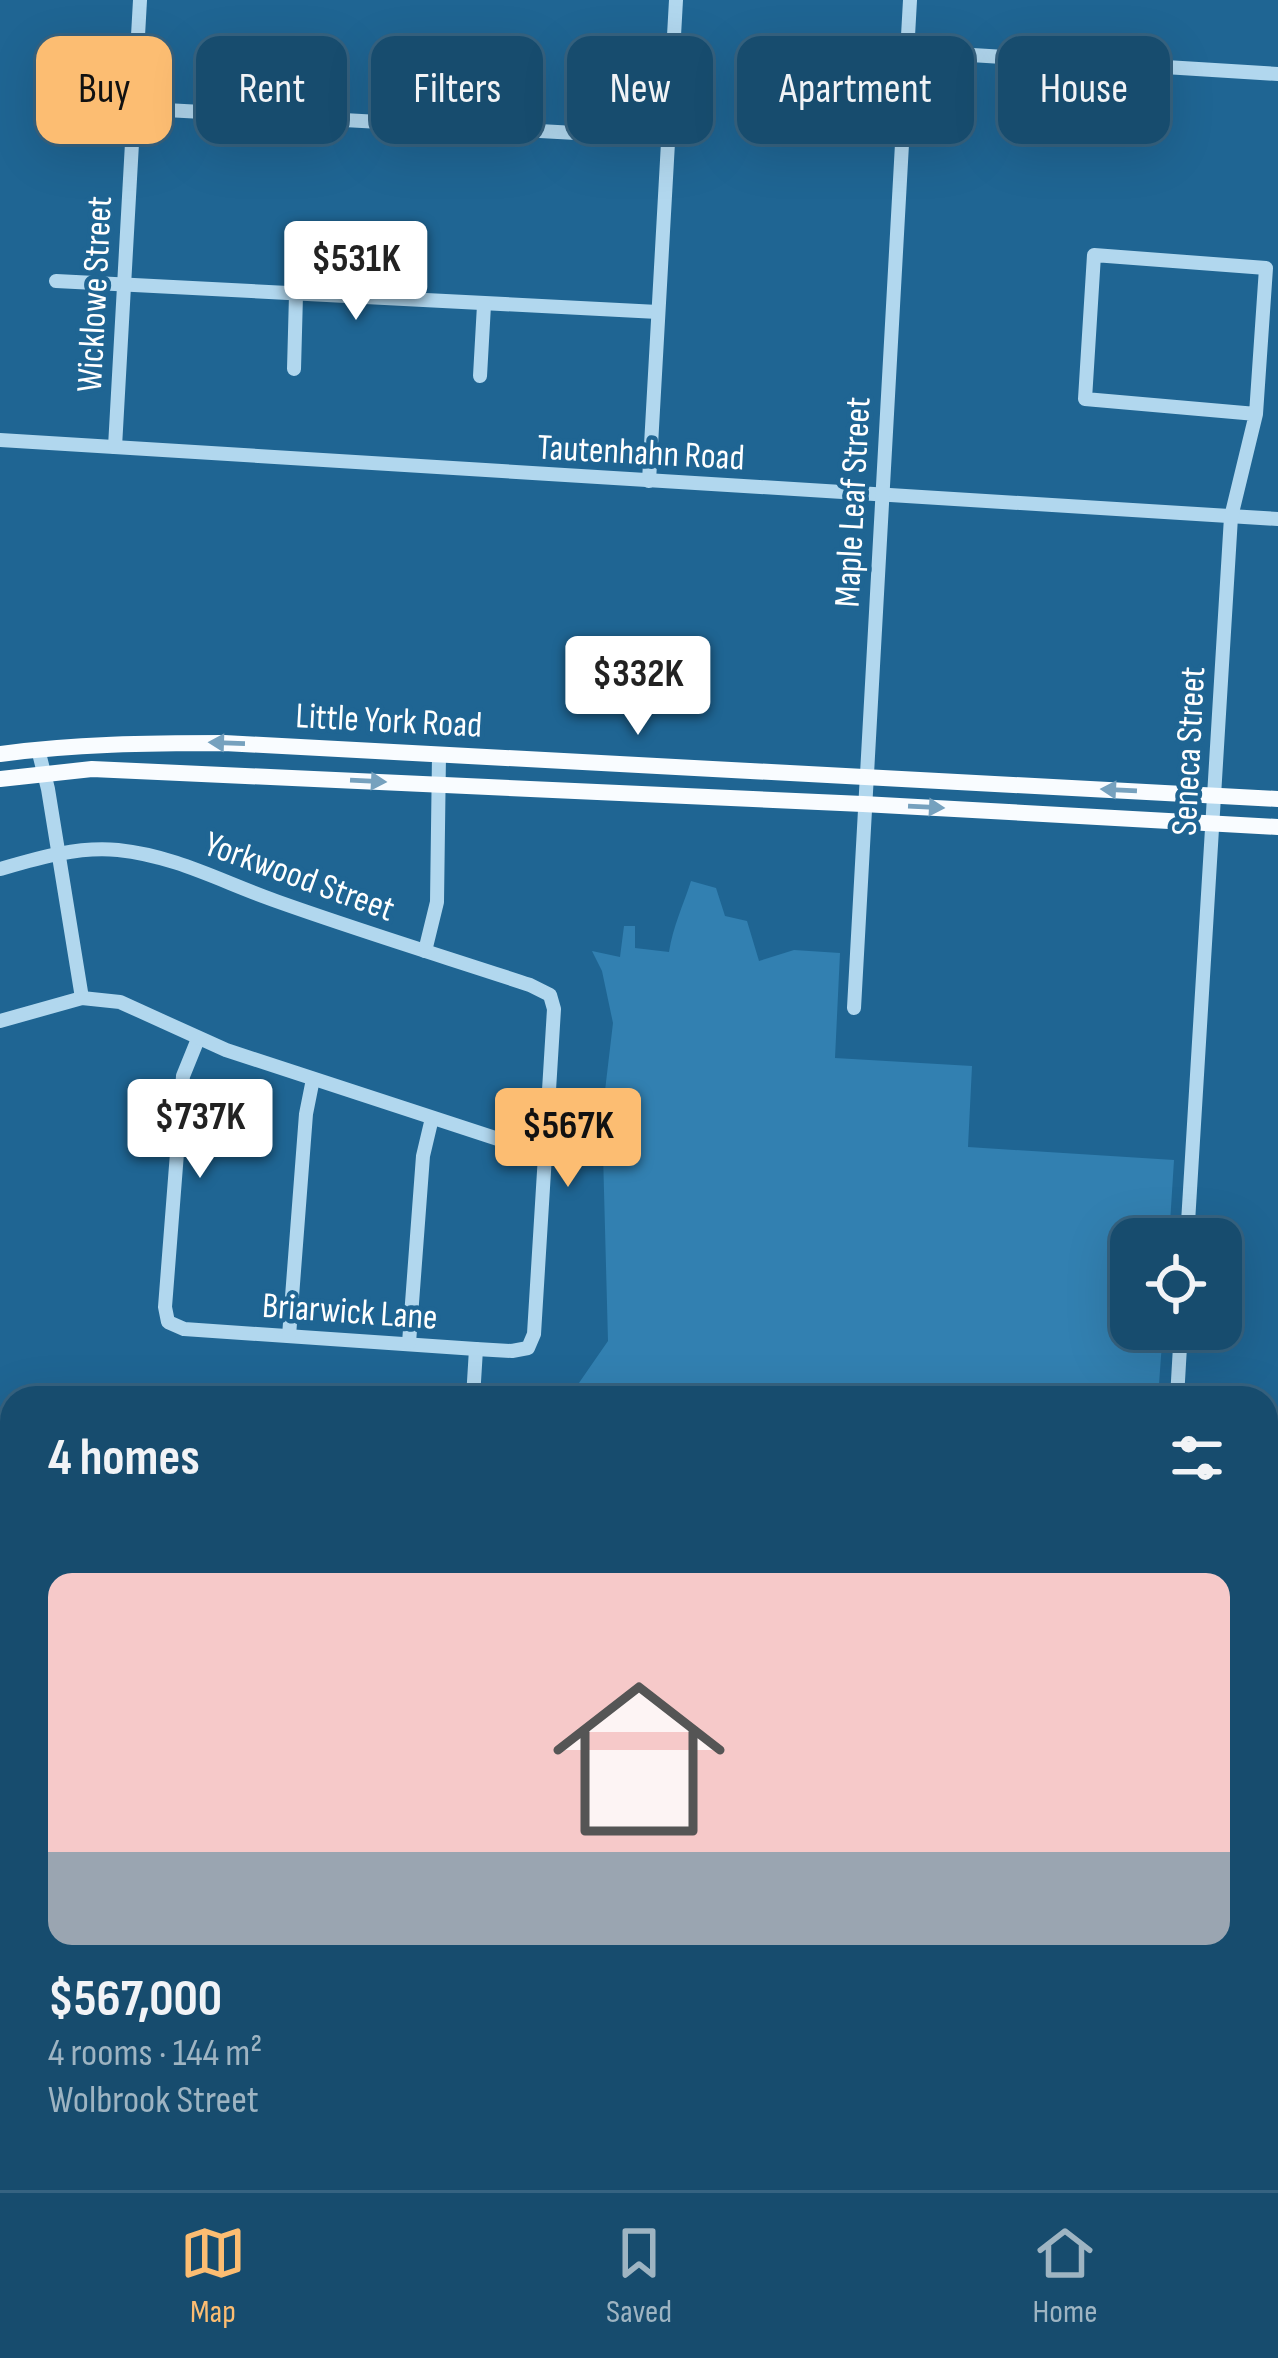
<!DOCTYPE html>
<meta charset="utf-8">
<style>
body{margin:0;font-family:"Sofia Sans Condensed",sans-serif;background:#245676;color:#f1f3f6;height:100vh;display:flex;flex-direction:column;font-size:45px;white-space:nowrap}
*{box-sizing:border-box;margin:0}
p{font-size:39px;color:#9eb4c2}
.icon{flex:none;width:66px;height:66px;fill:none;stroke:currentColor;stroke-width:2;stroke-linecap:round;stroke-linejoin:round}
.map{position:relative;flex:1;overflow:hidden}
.sheet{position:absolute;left:0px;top:1386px;width:1278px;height:804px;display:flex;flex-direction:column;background:#174c6e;border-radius:36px 36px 0 0;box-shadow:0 12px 48px #0002,0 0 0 3px #366381}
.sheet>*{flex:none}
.guide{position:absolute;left:36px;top:36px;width:1206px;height:108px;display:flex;gap:24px}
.fabs{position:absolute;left:1110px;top:1218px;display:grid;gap:24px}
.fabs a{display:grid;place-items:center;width:132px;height:132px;border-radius:24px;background:#174c6e;box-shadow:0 12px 48px #0002,0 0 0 3px #366381;font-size:60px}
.price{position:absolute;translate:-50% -102px;padding:0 27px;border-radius:12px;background:#fff;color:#222;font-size:39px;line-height:78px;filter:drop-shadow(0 3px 6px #0008)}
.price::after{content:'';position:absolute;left:50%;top:72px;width:36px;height:27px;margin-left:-18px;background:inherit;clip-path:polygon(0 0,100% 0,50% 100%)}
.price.on{background:#fcbd72;color:#111}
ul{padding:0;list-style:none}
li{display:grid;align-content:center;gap:24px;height:636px;padding:0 48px}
li span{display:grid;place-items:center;height:372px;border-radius:24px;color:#555}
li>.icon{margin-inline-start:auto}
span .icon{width:216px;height:216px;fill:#fffc;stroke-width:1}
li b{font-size:51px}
h2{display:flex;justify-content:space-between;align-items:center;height:144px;padding:0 48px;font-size:51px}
.tag{padding:0 42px;border-radius:24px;background:#174c6e;box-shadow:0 12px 48px #0002,0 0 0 3px #366381;font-size:42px;line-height:108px}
.tag.on{background:#fcbd72;color:#111}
.tabs{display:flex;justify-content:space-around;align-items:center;height:168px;border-top:3px solid #366381;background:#174c6e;font-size:33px;color:#9eb4c2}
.tabs a{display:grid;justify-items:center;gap:6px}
.tabs .on{color:#fcbd72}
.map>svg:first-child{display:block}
.green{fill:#3280b1}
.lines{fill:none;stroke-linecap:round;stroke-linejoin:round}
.minor{stroke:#b1d7ee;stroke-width:14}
.major{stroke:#f9fcff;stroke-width:16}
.oneway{fill:#76a1be}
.labels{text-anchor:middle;stroke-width:9;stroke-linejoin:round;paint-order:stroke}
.street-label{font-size:36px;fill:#fff;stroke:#1f6593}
</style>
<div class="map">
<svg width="1278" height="2190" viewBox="0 0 1278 2190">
<rect width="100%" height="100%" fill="#1f6593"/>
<path class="green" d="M691,881l25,7 9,28 22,5 12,40 35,-11 46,3 -5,105 137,8 -4,81 206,13 -5,79h-38v90h32l-5,69h-610l24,-5 36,-52 -6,-225 11,-93 -11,-52 -10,-20 28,6 4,-31h11v22l34,4c4,-26 14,-46 22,-71z"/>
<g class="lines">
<g class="minor">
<path d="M907,51l371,23"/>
<path d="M76,105l590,33"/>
<path d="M56,281l602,31"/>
<path d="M294,369l2,-74"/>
<path d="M480,376l4,-71"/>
<path d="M0,440l1278,79"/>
<path d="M115,447l25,-447"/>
<path d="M649,481l27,-481"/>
<path d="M38,749l10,40 34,209"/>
<path d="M0,869c38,-11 78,-23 118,-19 58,6 104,32 158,51 84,30 169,56 254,84l20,10 4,14 -20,325 -6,14 -16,3 -36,-2 -292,-20 -16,-7 -3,-15 18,-231 15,-37"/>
<path d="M425,951l12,-49 2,-147"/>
<path d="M854,1008l56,-1008"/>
<path d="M0,1021l82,-23 38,4 106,48 272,89 48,9"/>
<path d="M1187,1239l44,-722 25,-103 10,-146 -172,-13 -9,144 171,15"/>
<path d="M289,1336l17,-222 7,-35"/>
<path d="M409,1343l14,-187 9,-38"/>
<path d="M473,1398l3,-49"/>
<path d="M1177,1398l4,-69"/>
<path d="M0,1458l12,1"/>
<path d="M1266,1542l12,1"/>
<path d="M0,1908l12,1"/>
<path d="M1266,1970l12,1"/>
<path d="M13,2190l1,-12"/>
<path d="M152,2190v-12"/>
<path d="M287,2190l1,-12"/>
<path d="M421,2190l1,-12"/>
<path d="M555,2190l1,-12"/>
<path d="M684,2190l1,-12"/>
<path d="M809,2190l1,-12"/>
<path d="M929,2190v-12"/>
<path d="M1050,2190l1,-12"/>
<path d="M1173,2190v-12"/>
</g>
<g class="major">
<path d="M0,754c74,-10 149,-11 224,-11l1054,56"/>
<path d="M0,779l92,-10 66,3 705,32 415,23"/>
</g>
</g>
<defs><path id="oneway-solid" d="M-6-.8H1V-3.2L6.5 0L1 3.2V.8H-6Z" transform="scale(3)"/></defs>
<g class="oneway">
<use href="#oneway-solid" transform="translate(227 743) rotate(-178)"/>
<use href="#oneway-solid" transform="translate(368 781) rotate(3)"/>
<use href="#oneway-solid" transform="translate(1119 790) rotate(-177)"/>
<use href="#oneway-solid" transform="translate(926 807) rotate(3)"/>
</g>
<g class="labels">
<g class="street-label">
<text transform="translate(93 294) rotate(-87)" y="13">Wicklowe Street</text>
<text transform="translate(641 451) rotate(3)" y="13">Tautenhahn Road</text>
<text transform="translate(851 502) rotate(-87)" y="13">Maple Leaf Street</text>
<text transform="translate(389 719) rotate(3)" y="13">Little York Road</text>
<text transform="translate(1187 751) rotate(-87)" y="13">Seneca Street</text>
<text transform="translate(300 875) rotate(20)" y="13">Yorkwood Street</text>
<text transform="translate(350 1310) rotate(4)" y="13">Briarwick Lane</text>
</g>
</g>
</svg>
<div class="fabs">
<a><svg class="icon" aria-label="locate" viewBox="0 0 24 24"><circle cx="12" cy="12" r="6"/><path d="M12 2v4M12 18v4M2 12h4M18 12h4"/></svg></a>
</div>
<b class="price" style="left:356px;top:323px">$531K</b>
<b class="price" style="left:638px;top:738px">$332K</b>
<b class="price" style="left:200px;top:1181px">$737K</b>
<b class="price on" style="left:568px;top:1190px">$567K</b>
<div class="guide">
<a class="tag on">Buy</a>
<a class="tag">Rent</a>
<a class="tag">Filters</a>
<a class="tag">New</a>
<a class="tag">Apartment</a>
<a class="tag">House</a>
</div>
<section class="sheet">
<h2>4 homes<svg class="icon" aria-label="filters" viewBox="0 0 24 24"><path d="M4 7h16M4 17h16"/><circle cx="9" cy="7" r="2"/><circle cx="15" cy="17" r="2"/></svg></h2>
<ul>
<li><span style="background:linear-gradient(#f6c9c9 75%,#9aa5b1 0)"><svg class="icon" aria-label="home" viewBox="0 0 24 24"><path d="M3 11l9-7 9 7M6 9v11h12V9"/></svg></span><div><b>$567,000</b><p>4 rooms · 144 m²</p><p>Wolbrook Street</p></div></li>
</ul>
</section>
</div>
<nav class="tabs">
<a class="on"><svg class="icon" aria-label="map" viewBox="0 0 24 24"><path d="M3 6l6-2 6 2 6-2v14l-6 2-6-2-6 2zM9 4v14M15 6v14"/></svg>Map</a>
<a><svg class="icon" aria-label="saved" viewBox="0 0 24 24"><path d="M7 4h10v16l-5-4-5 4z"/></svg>Saved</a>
<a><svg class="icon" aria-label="home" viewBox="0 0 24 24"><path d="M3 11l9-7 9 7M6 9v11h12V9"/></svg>Home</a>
</nav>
